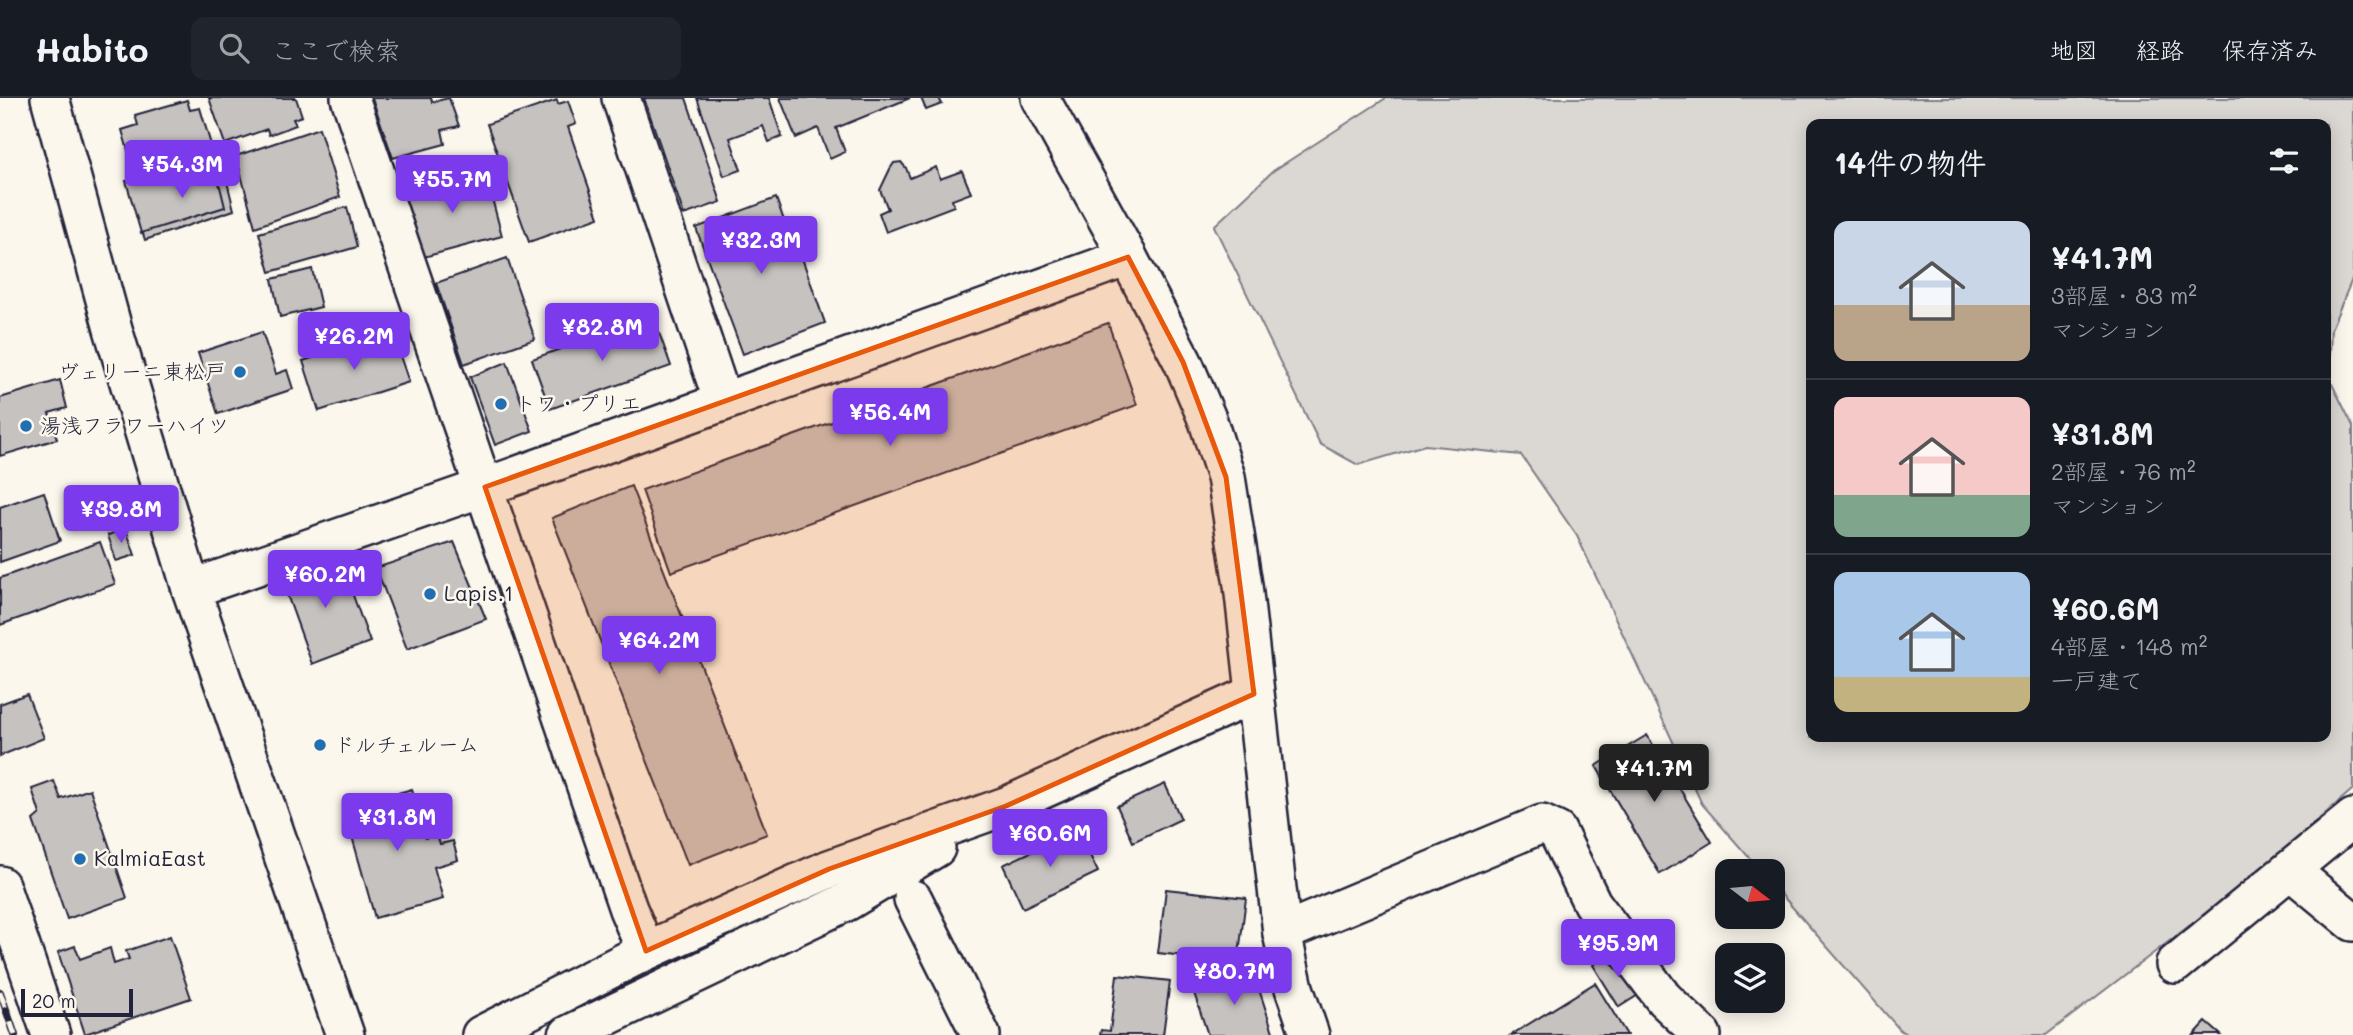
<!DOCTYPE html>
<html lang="ja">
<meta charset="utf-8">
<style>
body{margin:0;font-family:Mali,"Klee One",sans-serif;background:#20242c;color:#f1f3f6;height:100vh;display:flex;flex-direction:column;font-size:26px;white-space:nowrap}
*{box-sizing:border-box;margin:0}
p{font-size:23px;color:#9ea1a6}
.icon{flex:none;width:38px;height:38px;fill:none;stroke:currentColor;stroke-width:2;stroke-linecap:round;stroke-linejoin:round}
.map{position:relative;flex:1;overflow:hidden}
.side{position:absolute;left:1806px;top:21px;width:525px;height:623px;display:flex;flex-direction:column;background:#171b24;border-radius:14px;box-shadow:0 4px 18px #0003}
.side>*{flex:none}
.needle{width:46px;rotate:106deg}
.tools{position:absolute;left:1715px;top:761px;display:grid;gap:14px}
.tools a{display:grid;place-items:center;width:70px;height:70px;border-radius:14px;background:#171b24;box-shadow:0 4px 18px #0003;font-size:35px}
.scale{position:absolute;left:21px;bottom:18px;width:112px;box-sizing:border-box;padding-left:7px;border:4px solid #22223b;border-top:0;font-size:19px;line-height:24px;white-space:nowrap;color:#22223b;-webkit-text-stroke:5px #fbf7ec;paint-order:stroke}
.price{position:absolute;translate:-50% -60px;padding:0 16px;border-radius:7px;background:#7c3aed;color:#fff;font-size:23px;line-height:46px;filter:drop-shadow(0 2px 4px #0008)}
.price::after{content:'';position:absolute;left:50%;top:42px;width:21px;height:16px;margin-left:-10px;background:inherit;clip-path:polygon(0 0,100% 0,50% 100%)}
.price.on{background:#222;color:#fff}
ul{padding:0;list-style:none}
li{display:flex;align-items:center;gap:21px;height:175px;padding:0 28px}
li+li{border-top:2px solid #363941}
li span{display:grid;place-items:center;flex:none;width:196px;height:140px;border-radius:14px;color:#555}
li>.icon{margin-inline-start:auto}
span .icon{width:84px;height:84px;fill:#fffc;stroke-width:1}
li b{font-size:30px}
h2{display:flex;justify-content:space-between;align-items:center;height:84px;padding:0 28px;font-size:30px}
header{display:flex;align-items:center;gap:42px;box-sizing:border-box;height:98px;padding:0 35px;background:#171b24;border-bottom:2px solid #363941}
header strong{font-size:33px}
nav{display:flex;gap:38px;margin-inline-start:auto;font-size:24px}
.search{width:490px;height:63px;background:#20242c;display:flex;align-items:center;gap:18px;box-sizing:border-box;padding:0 24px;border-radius:14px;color:#9ea1a6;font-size:26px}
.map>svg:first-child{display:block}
.green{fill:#dbd8d3;stroke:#7e7d87;stroke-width:2;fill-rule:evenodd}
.building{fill:#c6c2c0;stroke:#22223b;stroke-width:2}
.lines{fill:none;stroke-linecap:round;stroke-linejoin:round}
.minor-casing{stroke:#22223b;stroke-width:42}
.minor{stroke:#fbf7ec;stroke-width:37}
.rail-casing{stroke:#22223b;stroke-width:8}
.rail{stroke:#fbf7ec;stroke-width:5;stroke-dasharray:16;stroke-linecap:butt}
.marked{fill:#e8590c;fill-opacity:0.2;stroke:#e8590c;stroke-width:5;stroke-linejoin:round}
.poi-dot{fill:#1f6fb2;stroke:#fbf7ec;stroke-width:2.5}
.labels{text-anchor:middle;stroke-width:5;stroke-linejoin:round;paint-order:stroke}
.poi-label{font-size:21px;fill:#22223b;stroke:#fbf7ec;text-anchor:start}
</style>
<header>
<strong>Habito</strong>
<div class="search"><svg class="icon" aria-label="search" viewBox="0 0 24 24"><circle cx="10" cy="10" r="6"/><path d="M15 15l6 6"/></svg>ここで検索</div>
<nav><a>地図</a><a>経路</a><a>保存済み</a></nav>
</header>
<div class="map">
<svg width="2353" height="937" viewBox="0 0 2353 937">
<rect width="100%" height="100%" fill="#fbf7ec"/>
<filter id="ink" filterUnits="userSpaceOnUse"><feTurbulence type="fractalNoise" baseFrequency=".0143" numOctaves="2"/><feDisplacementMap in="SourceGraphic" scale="14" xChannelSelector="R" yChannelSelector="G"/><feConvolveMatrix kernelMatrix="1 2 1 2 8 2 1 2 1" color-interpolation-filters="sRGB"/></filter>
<g filter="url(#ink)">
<path class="green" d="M1386,0h967v179l-22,52 -2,49 24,48v363l-101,89 -206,157h-138l-8,-5 -127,-145v-13l-12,-1 -59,-67 -125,-268 -56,-81 -96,-10 -67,20 -38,-21 -106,-218 59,-55zM1811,26h515v613h-515z"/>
<g class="building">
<path d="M209,0h87l6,18 -9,3 3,6 -27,10 -2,-6 -42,15z"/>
<path d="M372,0h59l1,4 17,-4 10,28 -17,4 3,14 -52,14z"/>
<path d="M644,0h42l35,104 -37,13z"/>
<path d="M697,0h72l13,39 -13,5 -6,-16 -33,12 11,32 -17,6z"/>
<path d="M780,0h130l-74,30 9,24 -15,7 -12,-31 -22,10z"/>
<path d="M921,0h18l3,6 -16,6z"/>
<path d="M187,2l3,10 10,-2 14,47 -78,23 -14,-48 16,-5 -3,-10z"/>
<path d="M557,2l1,4 10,-3 8,23 -8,3 31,90 -70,25 -42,-118z"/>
<path d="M319,30l21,69 -85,30 -19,-71z"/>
<path d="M222,63l12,49 -89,30 -16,-51z"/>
<path d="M214,64l11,45 -84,26 -15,-52z"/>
<path d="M901,64l5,6 4,10 26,-11 4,12 22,-8 9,22 -19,7 2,6 -68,26 -7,-19 9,-4 -8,-19 10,-21 4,-6z"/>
<path d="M485,74l17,64 -82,22 -18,-64z"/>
<path d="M776,100l16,45 16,-6 5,16 -11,5 23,65 -82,31 -47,-126z"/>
<path d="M347,109l10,40 -87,25 -11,-39z"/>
<path d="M507,160l28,81 -71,25 -28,-81z"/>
<path d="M312,171l9,38 -41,10 -8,-38z"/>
<path d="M653,218l18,50 -121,43 -18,-50z"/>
<path d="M1108,225l29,82 -466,167 -29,-82z"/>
<path d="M262,234l14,42 11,-4 6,19 -75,25 -20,-61z"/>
<path d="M383,236l8,21 8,-2 10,29 -90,29 -16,-50z"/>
<path d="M507,264l25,69 -37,14 -25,-68z"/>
<path d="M60,282l7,28 -18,5 8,26 -57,17v-58z"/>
<path d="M631,388l136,348 -79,31 -136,-347z"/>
<path d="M44,394l16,49 -60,21v-55z"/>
<path d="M126,431l9,26 -19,6 -8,-26z"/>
<path d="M100,444l15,42 -115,41v-47z"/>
<path d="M454,444l32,77 -79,30 -31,-81z"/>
<path d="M339,459l31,85 -58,22 -31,-86z"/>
<path d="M27,596l17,44 -44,18v-52z"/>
<path d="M1647,637l65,107 -52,32 -64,-108z"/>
<path d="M54,683l7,18 29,-10 37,109 -60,21 -34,-99 7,-6 -8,-25z"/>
<path d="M1165,686l16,35 -48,23 -16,-36z"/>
<path d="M412,691l13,49 12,-4 3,10 13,-3 5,19 -24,7 9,32 -68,19 -31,-110z"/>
<path d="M1078,732l20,42 -75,36 -20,-43z"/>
<path d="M1166,791l80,9 -8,64 -80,-9z"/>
<path d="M170,838l21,62 -106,36 -27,-82 17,-6 5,13 30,-11 4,16 15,-5 -3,-8z"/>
<path d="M1616,852l27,42 -24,15 -26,-42z"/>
<path d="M1253,873l21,64h-66l-15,-45z"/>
<path d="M1117,877l53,6 -7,54h-63l1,-5 9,1z"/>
<path d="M1595,885l32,52h-116z"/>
<path d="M2206,924l15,13h-27z"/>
</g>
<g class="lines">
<defs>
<g id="minor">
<path d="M50,0l63,231 78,260 154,446"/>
<path d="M350,0l278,811 18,42"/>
<path d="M621,0l102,304"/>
<path d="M1040,0l88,159 55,105 25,59 18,56 17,108 39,348 12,55 16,47"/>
<path d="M191,491l294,-102 643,-230"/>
<path d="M2290,772l63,52"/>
<path d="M0,787l51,150"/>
<path d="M913,801l68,136"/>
<path d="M1282,835l260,-109 15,7 35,72 72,96 38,36"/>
<path d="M2175,866l178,-146"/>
<path d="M481,937l165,-84 183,-82 177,-63 248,-112"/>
<path d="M568,937l280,-134 88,-53"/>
</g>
</defs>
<use href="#minor" class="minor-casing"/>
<use href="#minor" class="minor"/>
<defs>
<path id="rail" d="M0,894l15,43"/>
</defs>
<use href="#rail" class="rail-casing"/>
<use href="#rail" class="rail"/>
</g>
</g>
<path class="marked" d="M1128,159l55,105 43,115 28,217 -248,112 -177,63 -183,82 -161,-464z"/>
<g class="poi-dot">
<circle cx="240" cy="274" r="7"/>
<circle cx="501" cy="306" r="7"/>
<circle cx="26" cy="328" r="7"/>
<circle cx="430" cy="496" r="7"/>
<circle cx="320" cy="647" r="7"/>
<circle cx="80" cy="761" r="7"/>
</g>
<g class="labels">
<g class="poi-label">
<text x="226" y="281" text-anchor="end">ヴェリーニ東松戸</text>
<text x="515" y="313">トワ・プリエ</text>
<text x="40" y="335">湯浅フラワーハイツ</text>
<text x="444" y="503">Lapis.1</text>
<text x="334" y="654">ドルチェルーム</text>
<text x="94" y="768">KalmiaEast</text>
</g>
</g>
</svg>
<div class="tools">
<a><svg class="needle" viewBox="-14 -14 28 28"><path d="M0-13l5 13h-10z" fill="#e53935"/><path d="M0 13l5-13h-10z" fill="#9ea1a6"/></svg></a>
<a><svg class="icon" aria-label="layers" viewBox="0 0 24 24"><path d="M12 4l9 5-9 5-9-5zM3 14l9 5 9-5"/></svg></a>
</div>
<div class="scale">20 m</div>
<b class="price" style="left:182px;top:102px">¥54.3M</b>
<b class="price" style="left:452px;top:117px">¥55.7M</b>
<b class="price" style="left:761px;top:178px">¥32.3M</b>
<b class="price" style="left:602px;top:265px">¥82.8M</b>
<b class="price" style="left:354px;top:274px">¥26.2M</b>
<b class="price" style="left:890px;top:350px">¥56.4M</b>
<b class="price" style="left:121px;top:447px">¥39.8M</b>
<b class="price" style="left:325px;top:512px">¥60.2M</b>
<b class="price" style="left:659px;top:578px">¥64.2M</b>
<b class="price on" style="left:1654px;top:706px">¥41.7M</b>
<b class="price" style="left:397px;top:755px">¥31.8M</b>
<b class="price" style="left:1050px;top:771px">¥60.6M</b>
<b class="price" style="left:1618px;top:881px">¥95.9M</b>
<b class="price" style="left:1234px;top:909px">¥80.7M</b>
<section class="side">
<h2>14件の物件<svg class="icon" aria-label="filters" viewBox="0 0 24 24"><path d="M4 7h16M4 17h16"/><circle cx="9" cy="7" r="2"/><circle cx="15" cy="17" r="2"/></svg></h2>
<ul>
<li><span style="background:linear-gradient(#c9d6e8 60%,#b9a48a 0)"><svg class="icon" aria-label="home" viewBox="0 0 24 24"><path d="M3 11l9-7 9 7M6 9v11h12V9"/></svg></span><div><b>¥41.7M</b><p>3部屋 · 83 m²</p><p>マンション</p></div></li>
<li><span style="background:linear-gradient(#f6c9c9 70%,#7fa58c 0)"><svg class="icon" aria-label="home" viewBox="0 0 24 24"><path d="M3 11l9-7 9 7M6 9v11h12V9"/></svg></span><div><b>¥31.8M</b><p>2部屋 · 76 m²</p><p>マンション</p></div></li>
<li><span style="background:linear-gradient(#a9c7e8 75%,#c2b280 0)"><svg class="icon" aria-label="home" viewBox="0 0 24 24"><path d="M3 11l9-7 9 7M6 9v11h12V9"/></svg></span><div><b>¥60.6M</b><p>4部屋 · 148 m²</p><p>一戸建て</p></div></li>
</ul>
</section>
</div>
